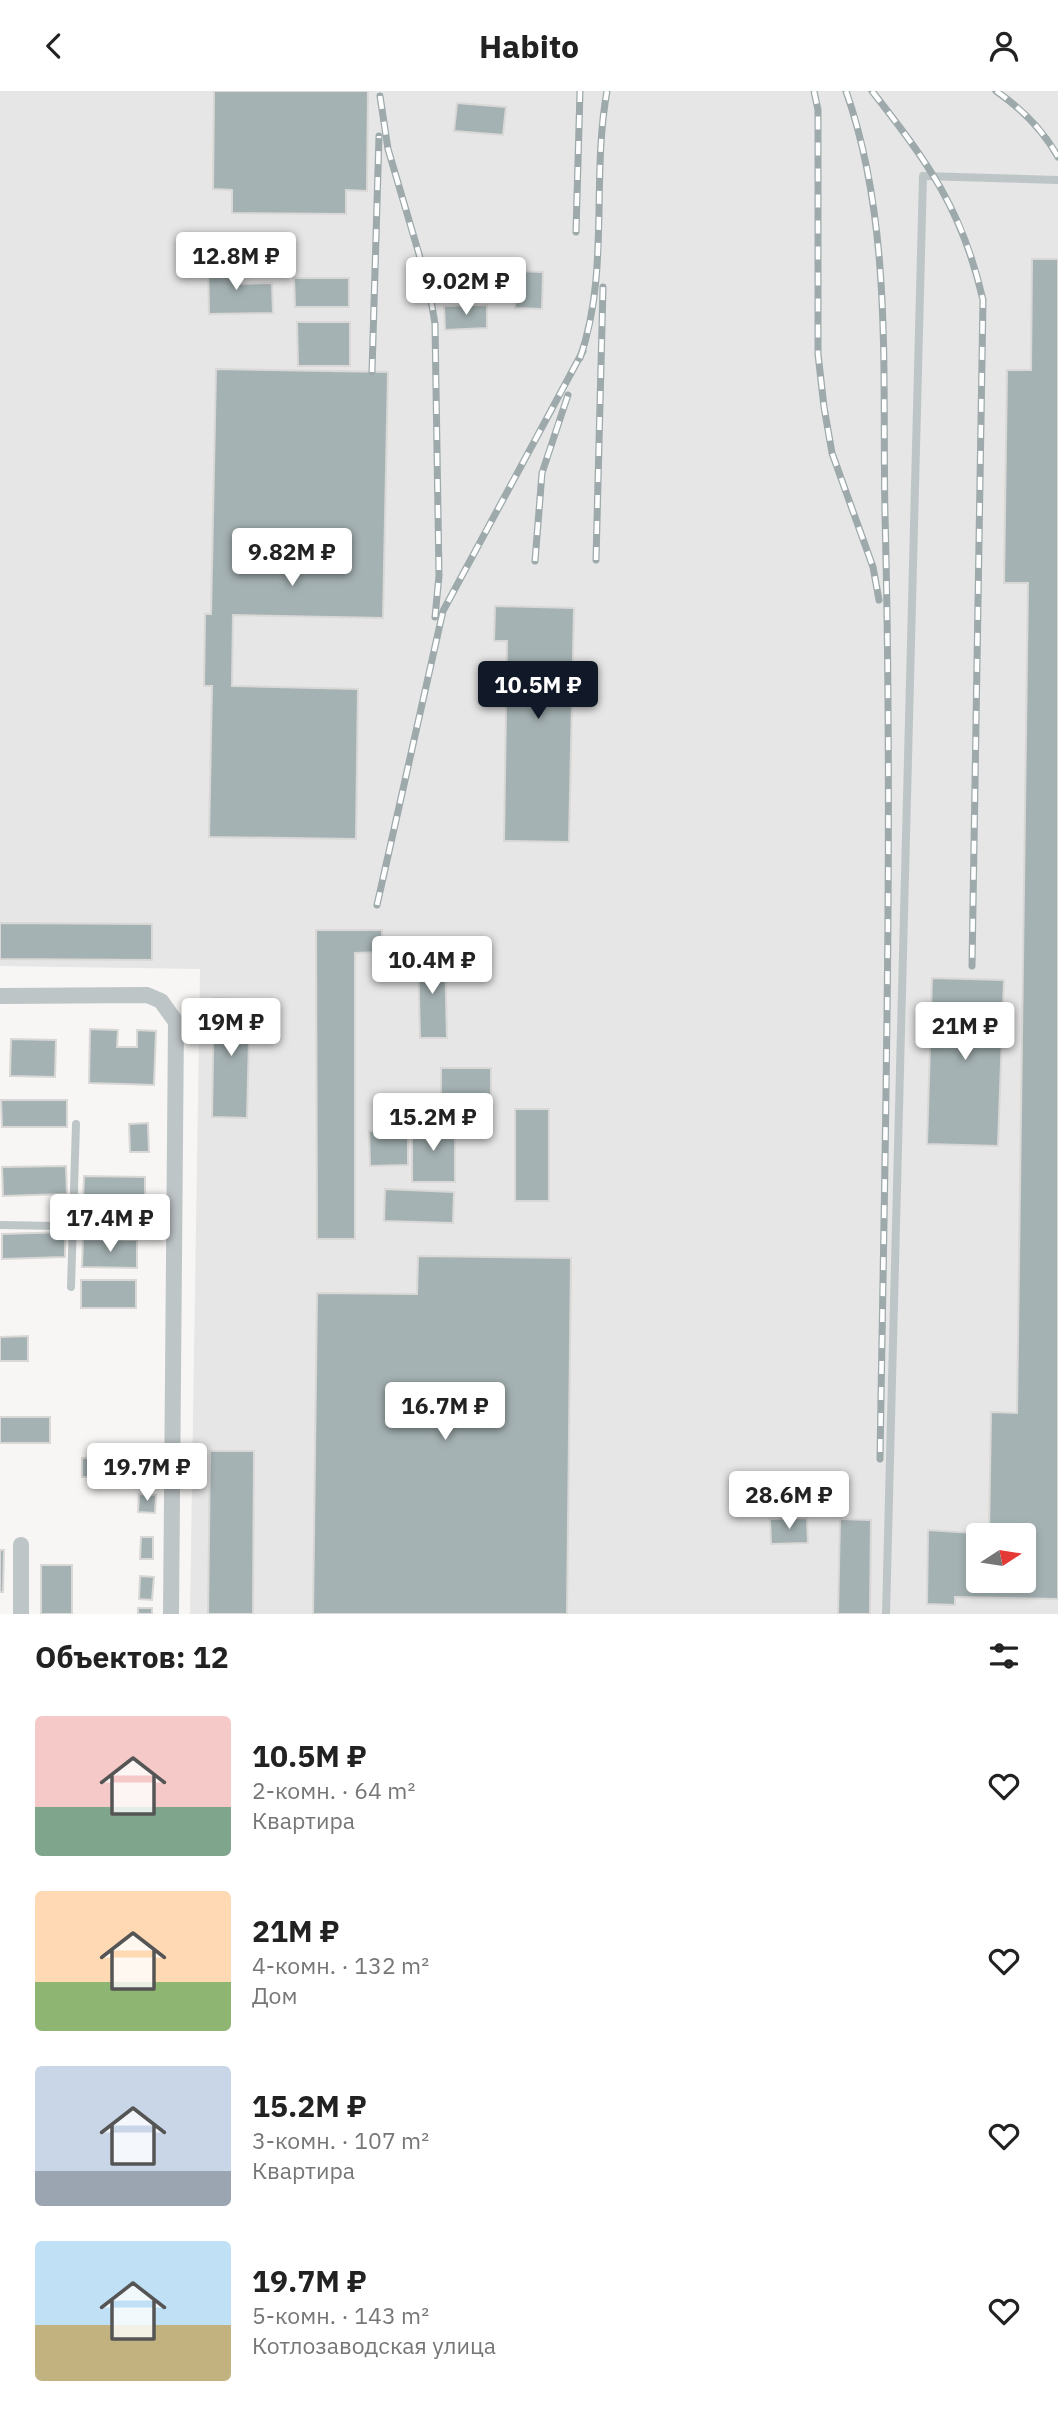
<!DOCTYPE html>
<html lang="ru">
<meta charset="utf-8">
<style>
body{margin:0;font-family:"IBM Plex Sans",sans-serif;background:#f6f6f6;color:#222;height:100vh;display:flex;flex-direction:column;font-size:26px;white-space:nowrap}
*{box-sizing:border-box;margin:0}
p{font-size:23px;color:#767676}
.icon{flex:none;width:38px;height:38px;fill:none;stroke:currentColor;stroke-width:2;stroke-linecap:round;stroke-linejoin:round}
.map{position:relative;height:1523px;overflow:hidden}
.drawer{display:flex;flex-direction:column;background:#fff;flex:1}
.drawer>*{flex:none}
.needle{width:46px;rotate:78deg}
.tools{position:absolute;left:966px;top:1432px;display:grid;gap:14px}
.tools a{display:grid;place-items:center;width:70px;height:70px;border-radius:7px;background:#fff;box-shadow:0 4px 10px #0003;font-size:35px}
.price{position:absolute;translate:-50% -60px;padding:0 16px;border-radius:7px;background:#fff;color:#222;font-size:23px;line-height:46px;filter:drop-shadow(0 2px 4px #0008)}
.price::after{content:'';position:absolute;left:50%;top:42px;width:21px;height:16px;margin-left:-10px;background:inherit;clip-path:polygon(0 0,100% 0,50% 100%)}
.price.selected{background:#111827;color:#fff}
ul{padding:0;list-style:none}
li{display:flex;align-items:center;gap:21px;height:175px;padding:0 35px}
li span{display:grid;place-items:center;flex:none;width:196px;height:140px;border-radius:7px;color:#555}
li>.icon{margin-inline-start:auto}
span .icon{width:84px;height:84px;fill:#fffc;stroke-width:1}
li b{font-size:30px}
h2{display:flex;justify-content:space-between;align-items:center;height:84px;padding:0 35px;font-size:30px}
header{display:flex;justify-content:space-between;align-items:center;height:91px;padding:0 35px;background:#fff;font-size:32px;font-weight:700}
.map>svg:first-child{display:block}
.built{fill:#e5e6e5;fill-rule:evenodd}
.building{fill:#a5b2b3;stroke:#d9d8d7;stroke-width:2;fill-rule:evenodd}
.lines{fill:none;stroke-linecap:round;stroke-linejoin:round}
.lane{stroke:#bec5c7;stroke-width:8}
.street{stroke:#bec5c7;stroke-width:16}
.rail-casing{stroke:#9da9ab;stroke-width:7}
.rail{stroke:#fff;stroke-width:4.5;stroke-dasharray:13;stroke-linecap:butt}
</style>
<header><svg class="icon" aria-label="back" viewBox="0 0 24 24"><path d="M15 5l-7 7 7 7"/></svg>Habito<svg class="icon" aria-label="person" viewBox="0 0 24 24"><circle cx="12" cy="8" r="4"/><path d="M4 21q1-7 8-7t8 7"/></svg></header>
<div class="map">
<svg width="1058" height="1523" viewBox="0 0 1058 1523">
<rect width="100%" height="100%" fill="#f7f6f4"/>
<path class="built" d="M0,0h1058v1523h-868l10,-645 -200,-3zM978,1444h46v45h-46z"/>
<g class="building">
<path d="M214,0h154l-1,100 -21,-1v24l-114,-1v-23l-19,-1z"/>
<path d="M457,12l49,4 -3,28 -49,-4z"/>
<path d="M1032,168h26v1340l-103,-2v8l-28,-1 1,-74 61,4 2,-122 26,1 11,-830h-24l3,-213h24zM978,1444h46v45h-46z"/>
<path d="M237,169v24l35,-1 1,30 -64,1 -1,-53z"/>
<path d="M516,180l27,1 -1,37 -27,-1z"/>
<path d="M294,187h55v29h-54z"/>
<path d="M487,214v23l-42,2 -1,-24z"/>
<path d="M297,231h53v44h-52z"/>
<path d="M216,278l172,3 -5,246 -150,-3 -1,71 126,3 -2,150 -147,-2 3,-151h-8l1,-72h6z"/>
<path d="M495,515l79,2 -5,234 -65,-1 3,-200h-13z"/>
<path d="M0,832l152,1v36l-152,-1z"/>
<path d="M316,839h66v22l-27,1v286h-38z"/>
<path d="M418,863h27l2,84h-27z"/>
<path d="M932,887l72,2 -6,166 -71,-2z"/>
<path d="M214,907l36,1 -3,119 -35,-1z"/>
<path d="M90,938l28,1 -1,17h20v-17l19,1 -2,54 -65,-2z"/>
<path d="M11,948l45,1 -1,37 -45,-1z"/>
<rect x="441" y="977" width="50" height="27"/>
<path d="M1,1009h66v27h-65z"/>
<rect x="515" y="1018" width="34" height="92"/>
<path d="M148,1032l1,29h-19l-1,-28z"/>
<rect x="412" y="1033" width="43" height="58"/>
<path d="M369,1040h39v34l-38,1z"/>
<path d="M66,1075l1,28 -64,2 -1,-29z"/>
<path d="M84,1085l61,1v29l-62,-2z"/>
<path d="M385,1098l69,3 -1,31 -69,-2z"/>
<path d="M65,1141v25l-63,2v-25z"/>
<path d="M83,1148l54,1v28l-55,-1z"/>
<path d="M418,1165l153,2 -4,356h-254l4,-321 100,1z"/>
<rect x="81" y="1189" width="55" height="28"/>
<path d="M28,1245v25h-28v-24z"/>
<rect x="0" y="1326" width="50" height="26"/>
<path d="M210,1360h44l-1,163h-45z"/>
<path d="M155,1362l1,21 -18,1 -2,-20z"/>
<path d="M126,1366l1,19 -45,1v-19z"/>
<path d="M139,1403l17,1 -1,18 -17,-1z"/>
<path d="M807,1427l1,25 -37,1 -1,-25z"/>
<path d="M840,1428l31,1 -1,94h-32z"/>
<path d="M141,1446h12v22h-13z"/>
<path d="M0,1459h4l-1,42h-3z"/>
<rect x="41" y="1474" width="31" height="49"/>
<path d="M140,1485l14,1 -2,23 -13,-1z"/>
<rect x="138" y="1517" width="14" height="6"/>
</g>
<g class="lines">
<g class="lane">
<path d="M0,1134l174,3"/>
<path d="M71,1196l5,-163"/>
<path d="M886,1523l37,-1438 135,4"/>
</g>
<g class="street">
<path d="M0,905l147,-1 14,6 15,21 -5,592"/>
<path d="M21,1523v-69"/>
</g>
<defs>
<g id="rail">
<path d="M814,0l4,19v244l6,53 8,46 41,114 6,33"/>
<path d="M846,0c47,134 36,283 39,424 8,314 0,629 -5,944"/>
<path d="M872,0c57,73 90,118 111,209l-11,666"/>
<path d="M996,0c26,18 47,39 62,66"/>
<path d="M380,5l8,53 41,139 6,36 4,252 -4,41"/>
<path d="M576,141l4,-141"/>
<path d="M580,267c30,-86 11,-179 27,-267"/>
<path d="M372,281l7,-236"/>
<path d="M596,469l7,-273"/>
<path d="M535,470l7,-88 26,-78"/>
<path d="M377,814l66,-294 140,-260"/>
</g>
</defs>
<use href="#rail" class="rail-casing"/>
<use href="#rail" class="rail"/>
</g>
</svg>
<div class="tools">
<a><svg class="needle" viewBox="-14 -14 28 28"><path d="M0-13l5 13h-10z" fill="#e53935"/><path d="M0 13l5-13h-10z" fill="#767676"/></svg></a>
</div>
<b class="price" style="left:236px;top:201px">12.8M ₽</b>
<b class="price" style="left:466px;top:226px">9.02M ₽</b>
<b class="price" style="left:292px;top:497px">9.82M ₽</b>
<b class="price selected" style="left:538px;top:630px">10.5M ₽</b>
<b class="price" style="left:432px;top:905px">10.4M ₽</b>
<b class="price" style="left:231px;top:967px">19M ₽</b>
<b class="price" style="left:965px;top:971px">21M ₽</b>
<b class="price" style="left:433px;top:1062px">15.2M ₽</b>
<b class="price" style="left:110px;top:1163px">17.4M ₽</b>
<b class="price" style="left:445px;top:1351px">16.7M ₽</b>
<b class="price" style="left:147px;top:1412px">19.7M ₽</b>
<b class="price" style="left:789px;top:1440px">28.6M ₽</b>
</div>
<section class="drawer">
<h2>Объектов: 12<svg class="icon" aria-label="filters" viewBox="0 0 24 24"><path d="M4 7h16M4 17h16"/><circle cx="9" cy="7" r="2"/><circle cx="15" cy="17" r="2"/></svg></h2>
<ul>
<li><span style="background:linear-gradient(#f6c9c9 65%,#7fa58c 0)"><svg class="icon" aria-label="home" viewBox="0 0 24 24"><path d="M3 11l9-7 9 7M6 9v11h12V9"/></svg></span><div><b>10.5M ₽</b><p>2-комн. · 64 m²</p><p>Квартира</p></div><svg class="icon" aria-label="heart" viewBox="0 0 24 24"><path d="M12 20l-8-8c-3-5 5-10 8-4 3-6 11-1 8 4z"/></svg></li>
<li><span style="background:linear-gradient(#ffd9b3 65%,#8fb573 0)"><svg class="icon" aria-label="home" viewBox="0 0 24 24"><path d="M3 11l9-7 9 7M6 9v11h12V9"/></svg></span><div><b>21M ₽</b><p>4-комн. · 132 m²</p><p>Дом</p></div><svg class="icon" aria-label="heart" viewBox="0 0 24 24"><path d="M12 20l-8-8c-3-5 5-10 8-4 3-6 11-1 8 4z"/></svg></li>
<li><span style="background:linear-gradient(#c9d6e8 75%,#9aa5b1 0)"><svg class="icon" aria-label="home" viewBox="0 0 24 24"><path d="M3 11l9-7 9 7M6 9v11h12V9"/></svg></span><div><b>15.2M ₽</b><p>3-комн. · 107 m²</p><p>Квартира</p></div><svg class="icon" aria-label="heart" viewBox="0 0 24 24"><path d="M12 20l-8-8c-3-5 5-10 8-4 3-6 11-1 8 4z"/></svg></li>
<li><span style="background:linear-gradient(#bfe0f5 60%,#c2b280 0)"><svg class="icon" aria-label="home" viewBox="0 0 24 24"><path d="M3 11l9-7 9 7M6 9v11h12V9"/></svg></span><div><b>19.7M ₽</b><p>5-комн. · 143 m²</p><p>Котлозаводская улица</p></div><svg class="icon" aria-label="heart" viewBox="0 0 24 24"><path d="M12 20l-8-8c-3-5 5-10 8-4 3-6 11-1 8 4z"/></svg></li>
</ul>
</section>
